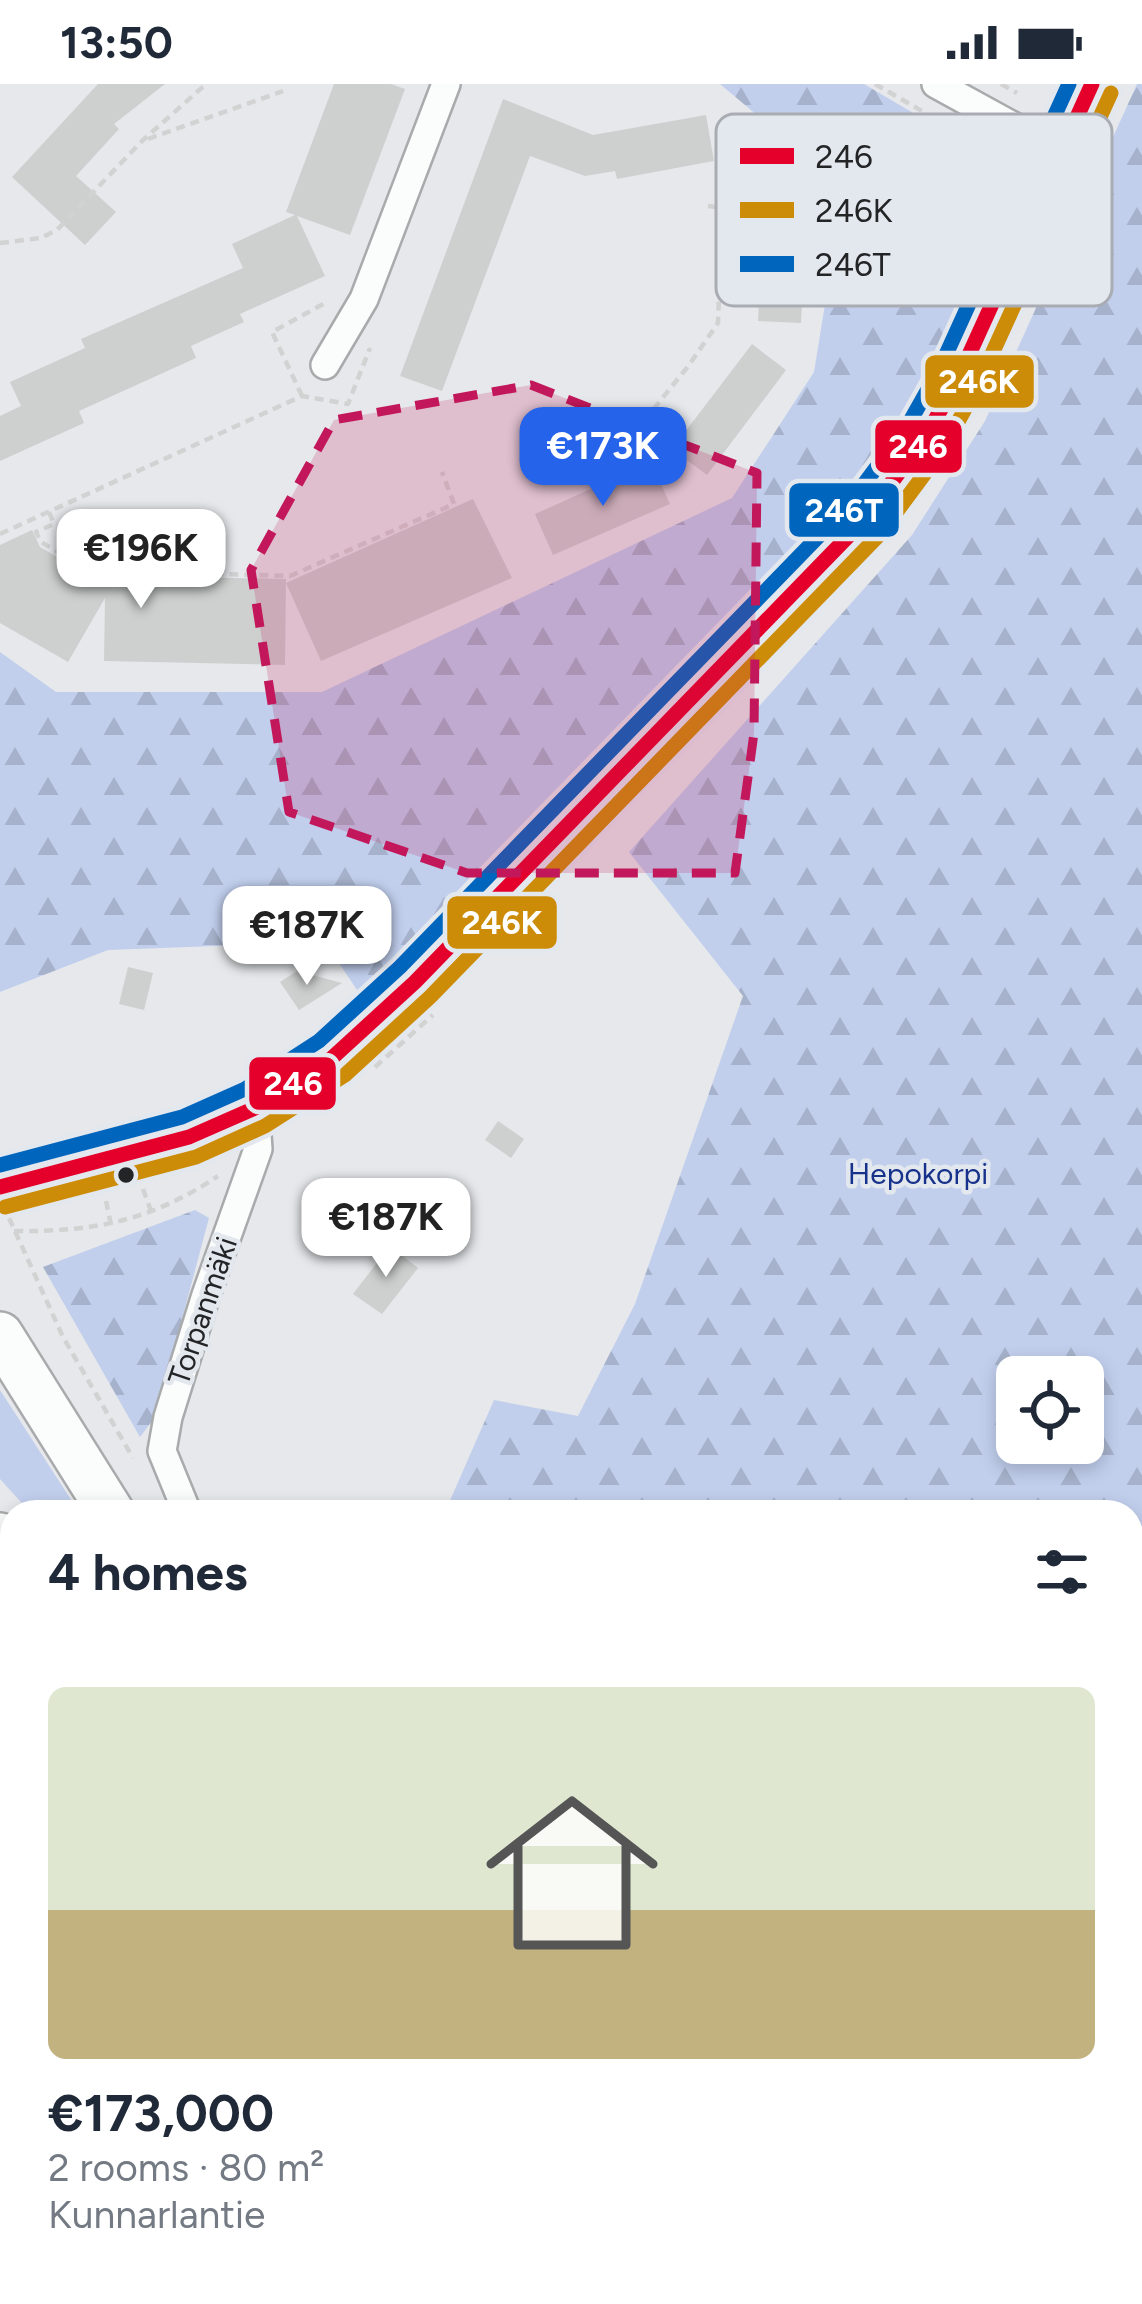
<!DOCTYPE html>
<meta charset="utf-8">
<style>
body{margin:0;font-family:Figtree,sans-serif;background:#f6f6f7;color:#1f2937;height:100vh;display:flex;flex-direction:column;font-size:45px;white-space:nowrap}
*{box-sizing:border-box;margin:0}
p{font-size:39px;color:#747a83}
.icon{flex:none;width:66px;height:66px;fill:none;stroke:currentColor;stroke-width:2;stroke-linecap:round;stroke-linejoin:round}
.map{position:relative;flex:1;overflow:hidden}
.panel{position:absolute;left:0px;top:1416px;width:1143px;height:804px;display:flex;flex-direction:column;background:#fff;border-radius:36px 36px 0 0;box-shadow:0 6px 18px #0003}
.panel>*{flex:none}
.controls{position:absolute;left:996px;top:1272px;display:grid;gap:24px}
.controls a{display:grid;place-items:center;width:108px;height:108px;border-radius:18px;background:#fff;box-shadow:0 6px 18px #0003;font-size:60px}
.price{position:absolute;translate:-50% -102px;padding:0 27px;border-radius:24px;background:#fff;color:#222;font-size:39px;line-height:78px;filter:drop-shadow(0 3px 6px #0008)}
.price::after{content:'';position:absolute;left:50%;top:72px;width:36px;height:27px;margin-left:-18px;background:inherit;clip-path:polygon(0 0,100% 0,50% 100%)}
.price.active{background:#2563eb;color:#fff}
ul{padding:0;list-style:none}
li{display:grid;align-content:center;gap:24px;height:636px;padding:0 48px}
li+li{border-top:3px solid #e0e1e3}
li span{display:grid;place-items:center;height:372px;border-radius:18px;color:#555}
li>.icon{margin-inline-start:auto}
span .icon{width:216px;height:216px;fill:#fffc;stroke-width:1}
li b{font-size:51px}
h2{display:flex;justify-content:space-between;align-items:center;height:144px;padding:0 48px;font-size:51px}
.status{display:flex;justify-content:space-between;align-items:center;height:84px;padding:0 60px;background:#fff;direction:ltr}
.status svg{height:33px;fill:currentColor}
.map>svg:first-child{display:block}
.grass{fill:#c1cfed}
.forest{fill:url(#forest-firs);fill-rule:evenodd}
.building{fill:#ced0d0}
.lines{fill:none;stroke-linecap:round;stroke-linejoin:round}
.minor-casing{stroke:#a8aaac;stroke-width:32}
.secondary-casing{stroke:#a8aaac;stroke-width:44}
.trunk-casing{stroke:#a8aaac;stroke-width:50}
.path{stroke:#d2d2d3;stroke-width:4.5;stroke-dasharray:9 6;stroke-linecap:butt}
.minor{stroke:#fbfcfc;stroke-width:27}
.secondary{stroke:#fbfcfc;stroke-width:39}
.trunk{stroke:#fbfcfc;stroke-width:45}
.bus-1-casing{stroke:#e3e7ee;stroke-width:24}
.bus-2-casing{stroke:#e3e7ee;stroke-width:24}
.bus-3-casing{stroke:#e3e7ee;stroke-width:24}
.bus-1{stroke:#e4002b;stroke-width:15}
.bus-2{stroke:#cd8c08;stroke-width:15}
.bus-3{stroke:#0065bd;stroke-width:15}
.marked{fill:#c2185b;fill-opacity:0.2;stroke:#c2185b;stroke-width:9;stroke-dasharray:24 15;stroke-linejoin:round}
.bus-dot{fill:#232426;stroke:#e3e7ee;stroke-width:4.5}
.labels{text-anchor:middle;stroke-width:9;stroke-linejoin:round;paint-order:stroke}
.park-label{font-size:30px;fill:#16328a;stroke:#e3e7ee}
.street-label{font-size:30px;fill:#232426;stroke:#e3e7ee}
.key{fill:#e3e7ee;stroke:#a9acb2;stroke-width:3}
.key-label{font-size:33px;fill:#232426}
.line-badge{stroke:#e3e7ee;stroke-width:4.5}
.badge-label{font-size:33px;text-anchor:middle;font-weight:bold;fill:#fff}
</style>
<div class="status"><b>13:50</b><svg viewBox="0 0 49 12"><path d="M0 12V9h3v3zM5 12V6h3v6zM10 12V3h3v9zM15 12V0h3v12zM26 1h20v11H26zM47 4h2v5h-2z"/></svg></div>
<div class="map">
<svg width="1142" height="2220" viewBox="0 0 1142 2220">
<defs>
<pattern id="forest-firs" width="22" height="20" patternUnits="userSpaceOnUse" patternTransform="scale(3)"><rect width="22" height="20" fill="#c1cfed"/><path d="M5 1l3.5 6h-7zM16 11l3.5 6h-7z" fill="#a6b2cb"/></pattern>
</defs>
<rect width="100%" height="100%" fill="#e6e8eb"/>
<g class="grass">
<path d="M0,1306l79,122h-49l-30,-33z"/>
<path d="M410,2208h126l13,12h-126z"/>
</g>
<g class="forest">
<path d="M720,0h144l112,66 13,25 -35,99 7,21 -5,39 -15,36 -56,81 -78,104 -440,450 -42,-63 -217,8 -108,42v-340l56,40h266l410,-194 82,-126 30,-184z"/>
<path d="M1137,0h5v1762l-11,4v-338h-686l49,-112 84,16 57,-112 108,-308 -114,-144 283,-317 73,-114zM1083,1293v66h-66v-66z"/>
<path d="M195,1126l14,8 -53,198 -16,21 -97,-170z"/>
<path d="M0,1900h12v308h361l13,12h-386z"/>
</g>
<g class="building">
<path d="M98,0h67l-51,40 5,5 -43,47 40,36 -31,33 -73,-68z"/>
<path d="M334,0h57l14,5 -55,146 -53,-19 28,60 -85,38 4,8 -53,24 5,12 -117,53 5,12 -84,38v-45l21,-10 -11,-24 75,-34 -4,-9 162,-71 -11,-24 63,-29 -9,-3z"/>
<path d="M503,15l90,36 113,-20 8,46 -97,18 -2,-8 -30,5 -55,-20 -88,235 -42,-15z"/>
<path d="M765,101l43,2 -7,136 -43,-2z"/>
<path d="M752,260l34,26 -79,105 -35,-26z"/>
<path d="M651,378l19,42 -117,51 -18,-41z"/>
<path d="M473,415l39,79 -191,83 -35,-78z"/>
<path d="M32,446l8,17 49,28 197,4 -1,86 -181,-4 1,-63 -37,64 -68,-39v-78z"/>
<path d="M128,883l25,6 -9,37 -25,-6z"/>
<path d="M297,887l45,12 -43,27 -19,-28z"/>
<path d="M498,1037l26,18 -13,19 -26,-18z"/>
<path d="M390,1162l28,22 -36,46 -29,-20z"/>
</g>
<g class="lines">
<defs>
<g id="minor">
<path d="M936,0l124,68"/>
<path d="M325,281l39,-66 82,-215"/>
<path d="M187,1428l-25,-61 6,-34 38,-122 52,-146 -3,-41"/>
<path d="M1131,2077l11,2"/>
</g>
<path id="secondary" d="M0,1103l189,-50 66,-29 77,-50 83,-76 448,-461 63,-85 32,-57 134,-295"/>
<g id="trunk">
<path d="M0,1251l111,177"/>
<path d="M0,1452l12,13"/>
<path d="M0,1538l12,14"/>
<path d="M0,1640l12,12"/>
<path d="M583,2208l13,12"/>
<path d="M626,2208l12,12"/>
<path d="M718,2208l13,12"/>
</g>
</defs>
<use href="#minor" class="minor-casing"/>
<use href="#secondary" class="secondary-casing"/>
<use href="#trunk" class="trunk-casing"/>
<g class="path">
<path d="M875,0l47,27"/>
<path d="M1001,0l16,9"/>
<path d="M937,35l53,31"/>
<path d="M148,55l135,-48"/>
<path d="M991,64l5,21 -3,17"/>
<path d="M0,159l41,-5 16,-8 85,-89 64,-57"/>
<path d="M302,312l-30,-64 55,-30"/>
<path d="M561,373l87,-41 41,-51 29,-42 4,-107 -6,-9 -8,-1"/>
<path d="M49,428l5,12 -18,8 5,10 47,28 202,6 164,-72 -12,-32"/>
<path d="M0,450l302,-138 46,8 22,-56"/>
<path d="M375,983l58,-52"/>
<path d="M143,1105l8,22"/>
<path d="M106,1117l5,24"/>
<path d="M9,1134l54,119 70,121"/>
<path d="M14,1147c79,1 137,-10 204,-55"/>
<path d="M391,2208l12,12"/>
<path d="M869,2208l14,12"/>
</g>
<use href="#minor" class="minor"/>
<use href="#secondary" class="secondary"/>
<use href="#trunk" class="trunk"/>
<defs>
<path id="bus-1" d="M0,1103l189,-50 66,-29 77,-50 83,-76 448,-461 63,-85 32,-57 134,-295"/>
<path id="bus-2" d="M5,1123l191,-50 69,-31 80,-51 85,-78 450,-463 63,-85 33,-60 135,-296"/>
<path id="bus-3" d="M0,1081l182,-48 63,-28 74,-48 81,-74 447,-460 61,-82 31,-55 130,-286"/>
</defs>
<use href="#bus-1" class="bus-1-casing"/>
<use href="#bus-2" class="bus-2-casing"/>
<use href="#bus-3" class="bus-3-casing"/>
<use href="#bus-1" class="bus-1"/>
<use href="#bus-2" class="bus-2"/>
<use href="#bus-3" class="bus-3"/>
</g>
<path class="marked" d="M531,301l226,88 -3,260 -19,140h-268l-178,-61 -38,-242 83,-150z"/>
<circle class="bus-dot" cx="126" cy="1091" r="10"/>
<g class="labels">
<g class="park-label">
<text x="918" y="1100">Hepokorpi</text>
</g>
<g class="street-label">
<text transform="translate(203 1227) rotate(-71)" y="10">Torpanmäki</text>
</g>
</g>
<rect x="716" y="30" width="396" height="192" rx="18" class="key"/>
<rect x="740" y="64" width="54" height="16" fill="#e4002b"/>
<rect x="740" y="118" width="54" height="16" fill="#cd8c08"/>
<rect x="740" y="172" width="54" height="16" fill="#0065bd"/>
<g class="key-label">
<text x="815" y="84">246</text>
<text x="815" y="138">246K</text>
<text x="815" y="192">246T</text>
</g>
<g class="line-badge">
<rect x="923" y="269" width="113" height="57" rx="12" fill="#cd8c08"/>
<rect x="873" y="334" width="91" height="57" rx="12" fill="#e4002b"/>
<rect x="787" y="397" width="114" height="58" rx="12" fill="#0065bd"/>
<rect x="445" y="810" width="114" height="57" rx="12" fill="#cd8c08"/>
<rect x="247" y="971" width="91" height="57" rx="12" fill="#e4002b"/>
</g>
<g class="badge-label">
<text x="979" y="309">246K</text>
<text x="918" y="374">246</text>
<text x="844" y="438">246T</text>
<text x="502" y="850">246K</text>
<text x="293" y="1011">246</text>
</g>
</svg>
<div class="controls">
<a><svg class="icon" aria-label="locate" viewBox="0 0 24 24"><circle cx="12" cy="12" r="6"/><path d="M12 2v4M12 18v4M2 12h4M18 12h4"/></svg></a>
</div>
<b class="price active" style="left:603px;top:425px">€173K</b>
<b class="price" style="left:141px;top:527px">€196K</b>
<b class="price" style="left:307px;top:904px">€187K</b>
<b class="price" style="left:386px;top:1196px">€187K</b>
<section class="panel">
<h2>4 homes<svg class="icon" aria-label="filters" viewBox="0 0 24 24"><path d="M4 7h16M4 17h16"/><circle cx="9" cy="7" r="2"/><circle cx="15" cy="17" r="2"/></svg></h2>
<ul>
<li><span style="background:linear-gradient(#dfe7d0 60%,#c2b280 0)"><svg class="icon" aria-label="home" viewBox="0 0 24 24"><path d="M3 11l9-7 9 7M6 9v11h12V9"/></svg></span><div><b>€173,000</b><p>2 rooms · 80 m²</p><p>Kunnarlantie</p></div></li>
</ul>
</section>
</div>
